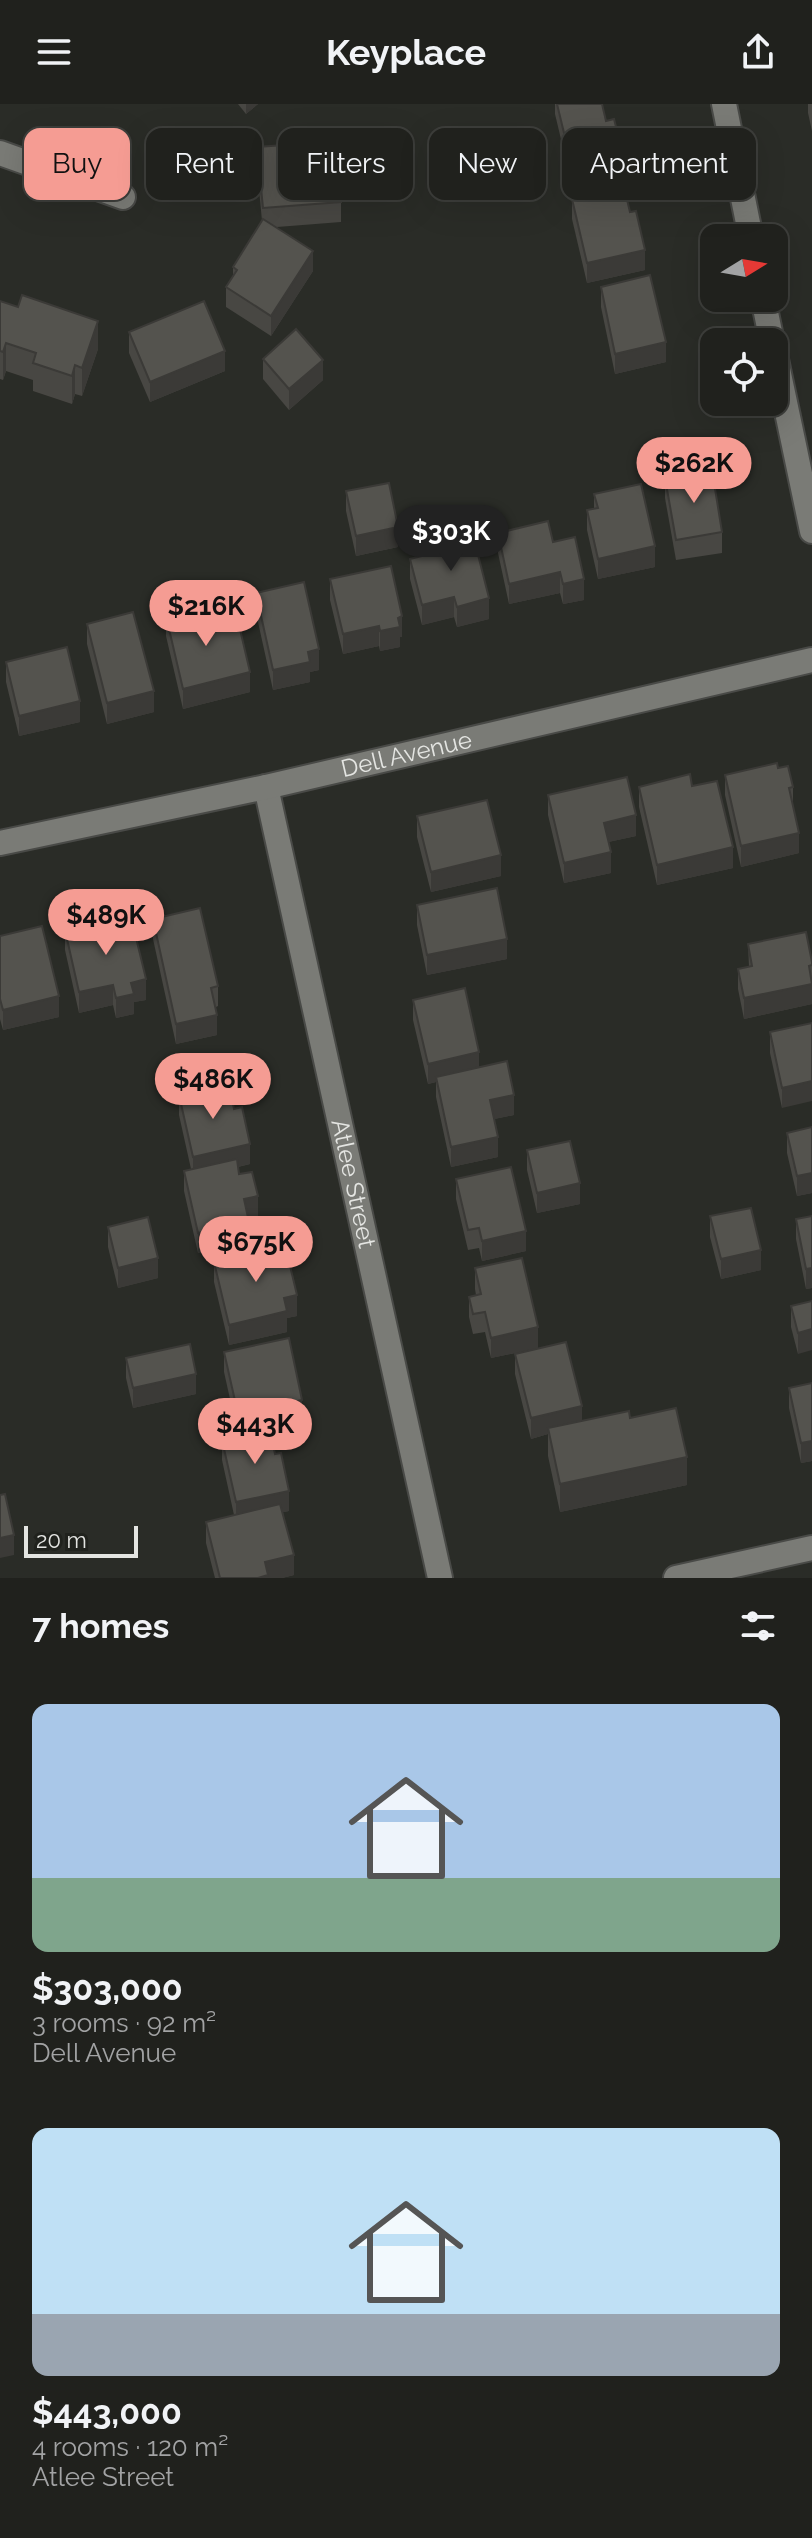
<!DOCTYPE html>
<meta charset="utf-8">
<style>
body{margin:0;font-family:Raleway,sans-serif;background:#282926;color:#f1f3f6;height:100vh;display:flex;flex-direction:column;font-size:30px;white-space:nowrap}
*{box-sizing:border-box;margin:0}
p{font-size:26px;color:#a2a3a4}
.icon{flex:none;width:44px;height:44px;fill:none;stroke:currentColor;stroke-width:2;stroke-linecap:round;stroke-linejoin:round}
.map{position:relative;height:1474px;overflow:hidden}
.drawer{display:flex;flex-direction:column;background:#20211d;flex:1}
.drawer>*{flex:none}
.banner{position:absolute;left:24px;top:24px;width:764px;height:72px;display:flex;gap:16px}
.needle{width:52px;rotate:79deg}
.buttons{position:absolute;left:700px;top:120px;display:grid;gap:16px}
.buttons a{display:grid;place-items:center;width:88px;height:88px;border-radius:16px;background:#20211d;box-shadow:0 8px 32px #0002,0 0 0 2px #3d3e3b;font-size:40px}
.scale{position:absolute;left:24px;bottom:20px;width:114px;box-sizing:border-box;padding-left:8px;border:4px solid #e4e5e2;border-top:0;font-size:22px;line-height:28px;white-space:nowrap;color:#e4e5e2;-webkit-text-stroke:6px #20221d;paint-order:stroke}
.price{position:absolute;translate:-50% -68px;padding:0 18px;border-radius:28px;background:#f59c93;color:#111;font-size:26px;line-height:52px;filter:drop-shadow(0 2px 4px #0008)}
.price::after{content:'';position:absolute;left:50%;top:48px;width:24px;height:18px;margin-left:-12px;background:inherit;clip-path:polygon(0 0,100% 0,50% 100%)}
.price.selected{background:#222;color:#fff}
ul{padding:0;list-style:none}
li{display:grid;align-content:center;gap:16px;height:424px;padding:0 32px}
li span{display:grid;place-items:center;height:248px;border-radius:16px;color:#555}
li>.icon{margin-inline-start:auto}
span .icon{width:144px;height:144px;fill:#fffc;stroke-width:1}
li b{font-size:34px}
h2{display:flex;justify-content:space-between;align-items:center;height:96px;padding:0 32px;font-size:34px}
.chip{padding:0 28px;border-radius:16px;background:#20211d;box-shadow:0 8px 32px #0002,0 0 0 2px #3d3e3b;font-size:28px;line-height:72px}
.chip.selected{background:#f59c93;color:#111}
header{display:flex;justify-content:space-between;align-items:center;height:104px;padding:0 32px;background:#20211d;font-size:36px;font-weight:700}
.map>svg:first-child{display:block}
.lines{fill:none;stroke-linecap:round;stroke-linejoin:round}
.street-casing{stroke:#494a47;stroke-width:28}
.street{stroke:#7a7b76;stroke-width:24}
.wall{fill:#484743}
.shaded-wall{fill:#3b3a37}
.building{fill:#54534e;stroke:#3b3a37;stroke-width:2}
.labels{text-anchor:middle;stroke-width:8;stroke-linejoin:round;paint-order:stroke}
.street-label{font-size:24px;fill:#e4e5e2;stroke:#20221d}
</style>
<header><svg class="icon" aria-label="menu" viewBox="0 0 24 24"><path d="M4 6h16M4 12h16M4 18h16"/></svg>Keyplace<svg class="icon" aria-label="share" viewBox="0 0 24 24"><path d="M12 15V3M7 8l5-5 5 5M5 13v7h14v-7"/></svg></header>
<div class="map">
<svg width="812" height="1474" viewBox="0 0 812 1474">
<rect width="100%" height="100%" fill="#2a2c27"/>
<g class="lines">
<defs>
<g id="street">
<path d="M724,0l27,134"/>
<path d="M0,49l123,44"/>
<path d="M763,194l9,44"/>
<path d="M774,246l38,181"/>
<path id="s1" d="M266,683l174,791"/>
<path id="s2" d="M0,739l266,-56 546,-127"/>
<path d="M676,1474l136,-30"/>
</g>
</defs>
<use href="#street" class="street-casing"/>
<use href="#street" class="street"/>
</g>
<g class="wall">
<path d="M238,0h20l-12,10z"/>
<path d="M555,0h47l4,17 18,57 -51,12 -18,-76z"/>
<path d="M808,0h4v27l-4,-18z"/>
<path d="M257,43l42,2 42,53v20l-64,5 36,44 -42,65 -45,-29v-20l7,-10v-10l29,-46 -5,-53z"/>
<path d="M572,95l73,71 -58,13 -15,-64z"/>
<path d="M601,183l65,75 -51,12 -14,-67z"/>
<path d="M0,197l98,48 -16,47 -7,-2 -3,10 -39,-13v-11l-27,-9 -3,9 -3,-1z"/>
<path d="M129,228l96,39 -75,31 -21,-49z"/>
<path d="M263,255l60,21 -34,30 -26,-31z"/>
<path d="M665,374l57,54v21l-46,7 -11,-62z"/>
<path d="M346,387l52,56 -42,9 -10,-45z"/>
<path d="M594,390l61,73 -57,12 -11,-49v-20l7,-2z"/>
<path d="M498,429l55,9 31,58 -21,4 -3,-11 -51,11 -11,-51z"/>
<path d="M446,434l43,81 -32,8 -3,-10 -32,8 -12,-46v-20l36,-10z"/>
<path d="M330,475l72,58h-2v10l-20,4 -1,-5 -36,8 -13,-54z"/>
<path d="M256,489l63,77 -9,2v10l-37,8 -17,-77z"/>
<path d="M166,512l51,15 33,61 -67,17 -17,-73z"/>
<path d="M87,520l67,88 -47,12 -20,-80z"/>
<path d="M6,558l74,60 -61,14 -13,-54z"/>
<path d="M778,664l15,19v19l6,47 -58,14 -16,-72v-20z"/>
<path d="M692,682l41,82 -76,17 -18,-78v-20z"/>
<path d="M548,691l88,41 -28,6 3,31 -47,10 -16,-68z"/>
<path d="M417,712l84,60 -70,16 -14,-55z"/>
<path d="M417,801l90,54 -80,16 -10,-50z"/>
<path d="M153,815l65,67v20l-2,1 1,28 -41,9 -23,-105z"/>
<path d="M106,823l40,73 -12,2v12l-18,4 -3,-13 -34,8 -14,-63v-20z"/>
<path d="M0,832l59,81 -56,13 -3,-11z"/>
<path d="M748,840l64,18v42l-68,15 -6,-30v-20l11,-2z"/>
<path d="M413,896l66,67 35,48 -20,4 4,38 -47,10 -15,-70v-15l-8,2 -15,-64z"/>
<path d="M812,919l-30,85 -12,-55v-21z"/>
<path d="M179,991l55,14 16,55 -12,3 1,7 19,42 -9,2v24l-51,11 -14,-62v-20l7,-2 -12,-54z"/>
<path d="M812,1023v66l-15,3 -10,-43v-20z"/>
<path d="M527,1046l53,54 -43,9 -10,-43z"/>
<path d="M456,1075l70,72 -44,10 -3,-13 -11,2 -12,-51z"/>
<path d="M710,1112l51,54 -40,9 -11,-42z"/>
<path d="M812,1112v72l-6,1 -10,-50v-20z"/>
<path d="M108,1123l50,51 -40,10 -10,-41z"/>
<path d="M214,1158l83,54 -10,2v14l-58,13 -15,-63z"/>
<path d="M475,1164l63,80 -47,10 -6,-26 -12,2 -4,-17v-20l7,-2 -1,-6z"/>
<path d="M812,1197l-14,53 -7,-27v-21z"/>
<path d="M224,1248l78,69 -64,14 -14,-63z"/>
<path d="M515,1250l67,67 48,-3 57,67 -127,27 -12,-56v-22l-17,5 -16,-65z"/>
<path d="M126,1254l70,36 -63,14 -7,-30z"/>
<path d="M812,1279v78l-11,2 -12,-55v-20z"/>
<path d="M222,1336l67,71 -6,1 11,63 -12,3h-67l-9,-35v-21l28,-7 -12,-55z"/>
</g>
<g class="shaded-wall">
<path d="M246,0h12l-12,10z"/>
<path d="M624,54v20l-51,12v-20z"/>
<path d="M645,146v20l-58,13v-20z"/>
<path d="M313,147v20l-42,65v-20z"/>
<path d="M98,217v28l-16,47v-28z"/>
<path d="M666,238v20l-51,12v-20z"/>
<path d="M6,239v28l-3,9v-28z"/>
<path d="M225,247v20l-75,31v-20z"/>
<path d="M323,256v20l-34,30v-21z"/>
<path d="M75,261v29l-3,10v-28z"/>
<path d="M398,423v20l-42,9v-20z"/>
<path d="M655,442v21l-57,12v-20z"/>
<path d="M560,468v21l-51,11v-20z"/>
<path d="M584,475v21l-21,4v-20z"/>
<path d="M454,493v20l-32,8v-20z"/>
<path d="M489,494v21l-32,8v-20z"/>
<path d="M402,512v21h-2v10l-20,4v-20l18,-13z"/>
<path d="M379,522v20l-36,8v-20z"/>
<path d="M319,545v21l-9,2v10l-37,8v-20l35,-18z"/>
<path d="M250,568v20l-67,17v-20z"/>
<path d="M154,587v21l-47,12v-21z"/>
<path d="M80,597v21l-61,14v-20z"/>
<path d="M636,711v21l-32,7v-20z"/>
<path d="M799,729v20l-58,14v-21z"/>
<path d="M733,743v21l-76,17v-20z"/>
<path d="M611,748v21l-47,10v-20z"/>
<path d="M501,751v21l-70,16v-20z"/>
<path d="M507,835v20l-80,16v-20z"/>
<path d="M146,875v21l-12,2v12l-18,4v-20l15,-15z"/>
<path d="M812,880v20l-68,15v-21z"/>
<path d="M113,881v20l-34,8v-21z"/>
<path d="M59,892v21l-56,13v-20z"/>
<path d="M217,911v20l-41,9v-20z"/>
<path d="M479,948v20l-43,5v5l-8,2v-20z"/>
<path d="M812,977v20l-30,7v-20z"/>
<path d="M514,991v20l-24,5v-20z"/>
<path d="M498,1033v20l-47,10v-20z"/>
<path d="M250,1040v20l-57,13v-20z"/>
<path d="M812,1069v20l-15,3v-20z"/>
<path d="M580,1079v21l-43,9v-20z"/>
<path d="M258,1092v20l-14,3v-20z"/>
<path d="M249,1118v20l-51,11v-20z"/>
<path d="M526,1127v20l-44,10v-20z"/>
<path d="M761,1146v20l-40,9v-20z"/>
<path d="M158,1154v20l-40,10v-20z"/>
<path d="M812,1164v20l-6,1v-20z"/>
<path d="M297,1191v21l-10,2v14l-58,13v-20l55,-27z"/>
<path d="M538,1223v21l-47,10v-20z"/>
<path d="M812,1225v21l-14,4v-21z"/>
<path d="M196,1270v20l-63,14v-20z"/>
<path d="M302,1296v21l-64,14v-21z"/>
<path d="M582,1302v21l-34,1v6l-17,5v-21z"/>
<path d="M812,1337v20l-11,2v-20z"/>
<path d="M687,1353v28l-127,27v-28z"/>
<path d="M289,1387v20l-53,11v-20z"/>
<path d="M14,1431v20l-14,3v-20z"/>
<path d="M294,1451v20l-12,3h-24l7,-16z"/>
</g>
<g class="building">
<path d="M557,0h45l4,17 8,-2 10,39 -51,12z"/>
<path d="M298,40l1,5 37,-3 5,56 -78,6 -6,-61z"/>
<path d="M624,83l6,25 6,-1 9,39 -58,13 -15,-64z"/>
<path d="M263,115l50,32 -42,65 -45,-29 11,-17 -4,-3z"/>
<path d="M650,171l16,67 -51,12 -14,-67z"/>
<path d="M22,191l76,26 -16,47 -7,-3 -3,11 -39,-13 3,-10 -30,-10 -3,9 -3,-1v-50l18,6z"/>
<path d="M204,197l21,50 -75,31 -21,-50z"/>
<path d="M296,225l27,31 -34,29 -26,-30z"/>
<path d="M712,366l10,62 -46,8 -11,-62z"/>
<path d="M389,379l9,44 -42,9 -10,-45z"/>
<path d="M641,380l14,62 -57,13 -11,-49 11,-2 -4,-14z"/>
<path d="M548,417l5,21 22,-5 9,42 -21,5 -3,-12 -51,12 -11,-51z"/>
<path d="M472,427l17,67 -32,9 -3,-10 -32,8 -12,-46 39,-10 -3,-11z"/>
<path d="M391,462l11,50 -4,2 2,9 -20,4 -1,-5 -36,8 -13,-55z"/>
<path d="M304,478l15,67 -11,3 2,10 -37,8 -17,-77z"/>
<path d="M211,500l6,27 22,-6 11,47 -67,17 -17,-73z"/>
<path d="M133,508l21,79 -47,12 -20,-79z"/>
<path d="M67,543l13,54 -61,15 -13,-54z"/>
<path d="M777,659l1,5 10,-2 5,21 -4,1 10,45 -58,13 -16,-71z"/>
<path d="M690,670l2,12 25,-5 16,66 -76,18 -18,-78z"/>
<path d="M627,673l9,38 -32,8 7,29 -47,11 -16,-68z"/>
<path d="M487,696l14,55 -70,17 -14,-56z"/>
<path d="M497,784l10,51 -80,16 -10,-50z"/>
<path d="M200,804l18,78 -7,2 6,27 -41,9 -23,-105z"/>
<path d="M105,817l1,6 26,-6 14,58 -15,4 3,11 -18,4 -3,-13 -34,7 -14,-62z"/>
<path d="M42,822l17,70 -56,14 -3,-11v-63z"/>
<path d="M806,828l6,30v3l-3,1 3,18 -68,14 -6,-29 14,-3 -4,-22z"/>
<path d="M465,884l14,64 -51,12 -15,-64z"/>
<path d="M812,919v58l-30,7 -12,-56z"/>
<path d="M507,957l7,34 -24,5 8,37 -47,10 -15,-70z"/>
<path d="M229,980l5,25 8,-2 8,37 -57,13 -14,-62z"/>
<path d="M812,1023v46l-15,3 -10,-43z"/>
<path d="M570,1037l10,42 -43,10 -10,-43z"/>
<path d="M237,1055l2,15 13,-2 6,24 -14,3 5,23 -51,11 -14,-62z"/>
<path d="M511,1063l15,64 -44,10 -3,-13 -11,2 -12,-51z"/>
<path d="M751,1104l10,42 -40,9 -11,-43z"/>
<path d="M812,1112v52l-6,1 -10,-50z"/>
<path d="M148,1113l10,41 -40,10 -10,-41z"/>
<path d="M285,1141l12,50 -13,3 3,13 -58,14 -15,-63z"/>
<path d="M522,1154l16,69 -47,11 -6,-26 -12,2 -4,-17 12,-3 -6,-26z"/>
<path d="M812,1197v28l-14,4 -7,-27z"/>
<path d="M289,1234l13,62 -64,14 -14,-62z"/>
<path d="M566,1238l16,64 -51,12 -16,-64z"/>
<path d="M190,1240l6,30 -63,14 -7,-30z"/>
<path d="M812,1279v58l-11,2 -12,-55z"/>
<path d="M676,1304l11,49 -127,27 -12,-56 81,-17 1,7z"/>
<path d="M270,1326l5,24 6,-1 8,38 -53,11 -14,-62z"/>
<path d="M5,1390l9,41 -14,3v-43z"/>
<path d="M280,1400l14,51 -29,7 3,13 -10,3h-38l-14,-56z"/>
</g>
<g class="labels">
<g class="street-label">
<text dy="8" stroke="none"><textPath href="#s2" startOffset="416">Dell Avenue</textPath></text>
<text dy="8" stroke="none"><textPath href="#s1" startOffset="406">Atlee Street</textPath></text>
</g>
</g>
</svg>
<div class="buttons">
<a><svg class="needle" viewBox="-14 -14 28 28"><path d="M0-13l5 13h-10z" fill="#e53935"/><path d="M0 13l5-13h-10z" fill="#a2a3a4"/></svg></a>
<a><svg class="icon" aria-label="locate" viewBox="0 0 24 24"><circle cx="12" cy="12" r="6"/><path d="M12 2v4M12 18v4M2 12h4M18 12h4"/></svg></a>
</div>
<div class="scale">20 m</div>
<b class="price" style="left:694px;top:401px">$262K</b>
<b class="price selected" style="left:451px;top:469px">$303K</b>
<b class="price" style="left:206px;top:544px">$216K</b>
<b class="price" style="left:106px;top:853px">$489K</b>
<b class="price" style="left:213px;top:1017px">$486K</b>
<b class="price" style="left:256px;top:1180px">$675K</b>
<b class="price" style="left:255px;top:1362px">$443K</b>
<div class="banner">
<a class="chip selected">Buy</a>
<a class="chip">Rent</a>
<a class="chip">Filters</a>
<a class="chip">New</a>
<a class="chip">Apartment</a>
</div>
</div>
<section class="drawer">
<h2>7 homes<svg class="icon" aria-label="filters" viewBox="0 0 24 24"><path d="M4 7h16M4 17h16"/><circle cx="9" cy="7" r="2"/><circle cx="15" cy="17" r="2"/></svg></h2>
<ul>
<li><span style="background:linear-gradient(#a9c7e8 70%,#7fa58c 0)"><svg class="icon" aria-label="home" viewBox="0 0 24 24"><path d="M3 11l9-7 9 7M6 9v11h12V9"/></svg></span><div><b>$303,000</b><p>3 rooms · 92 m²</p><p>Dell Avenue</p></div></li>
<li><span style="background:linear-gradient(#bfe0f5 75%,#9aa5b1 0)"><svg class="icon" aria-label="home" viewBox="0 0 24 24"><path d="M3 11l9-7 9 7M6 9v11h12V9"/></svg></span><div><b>$443,000</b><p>4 rooms · 120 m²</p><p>Atlee Street</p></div></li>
</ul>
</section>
